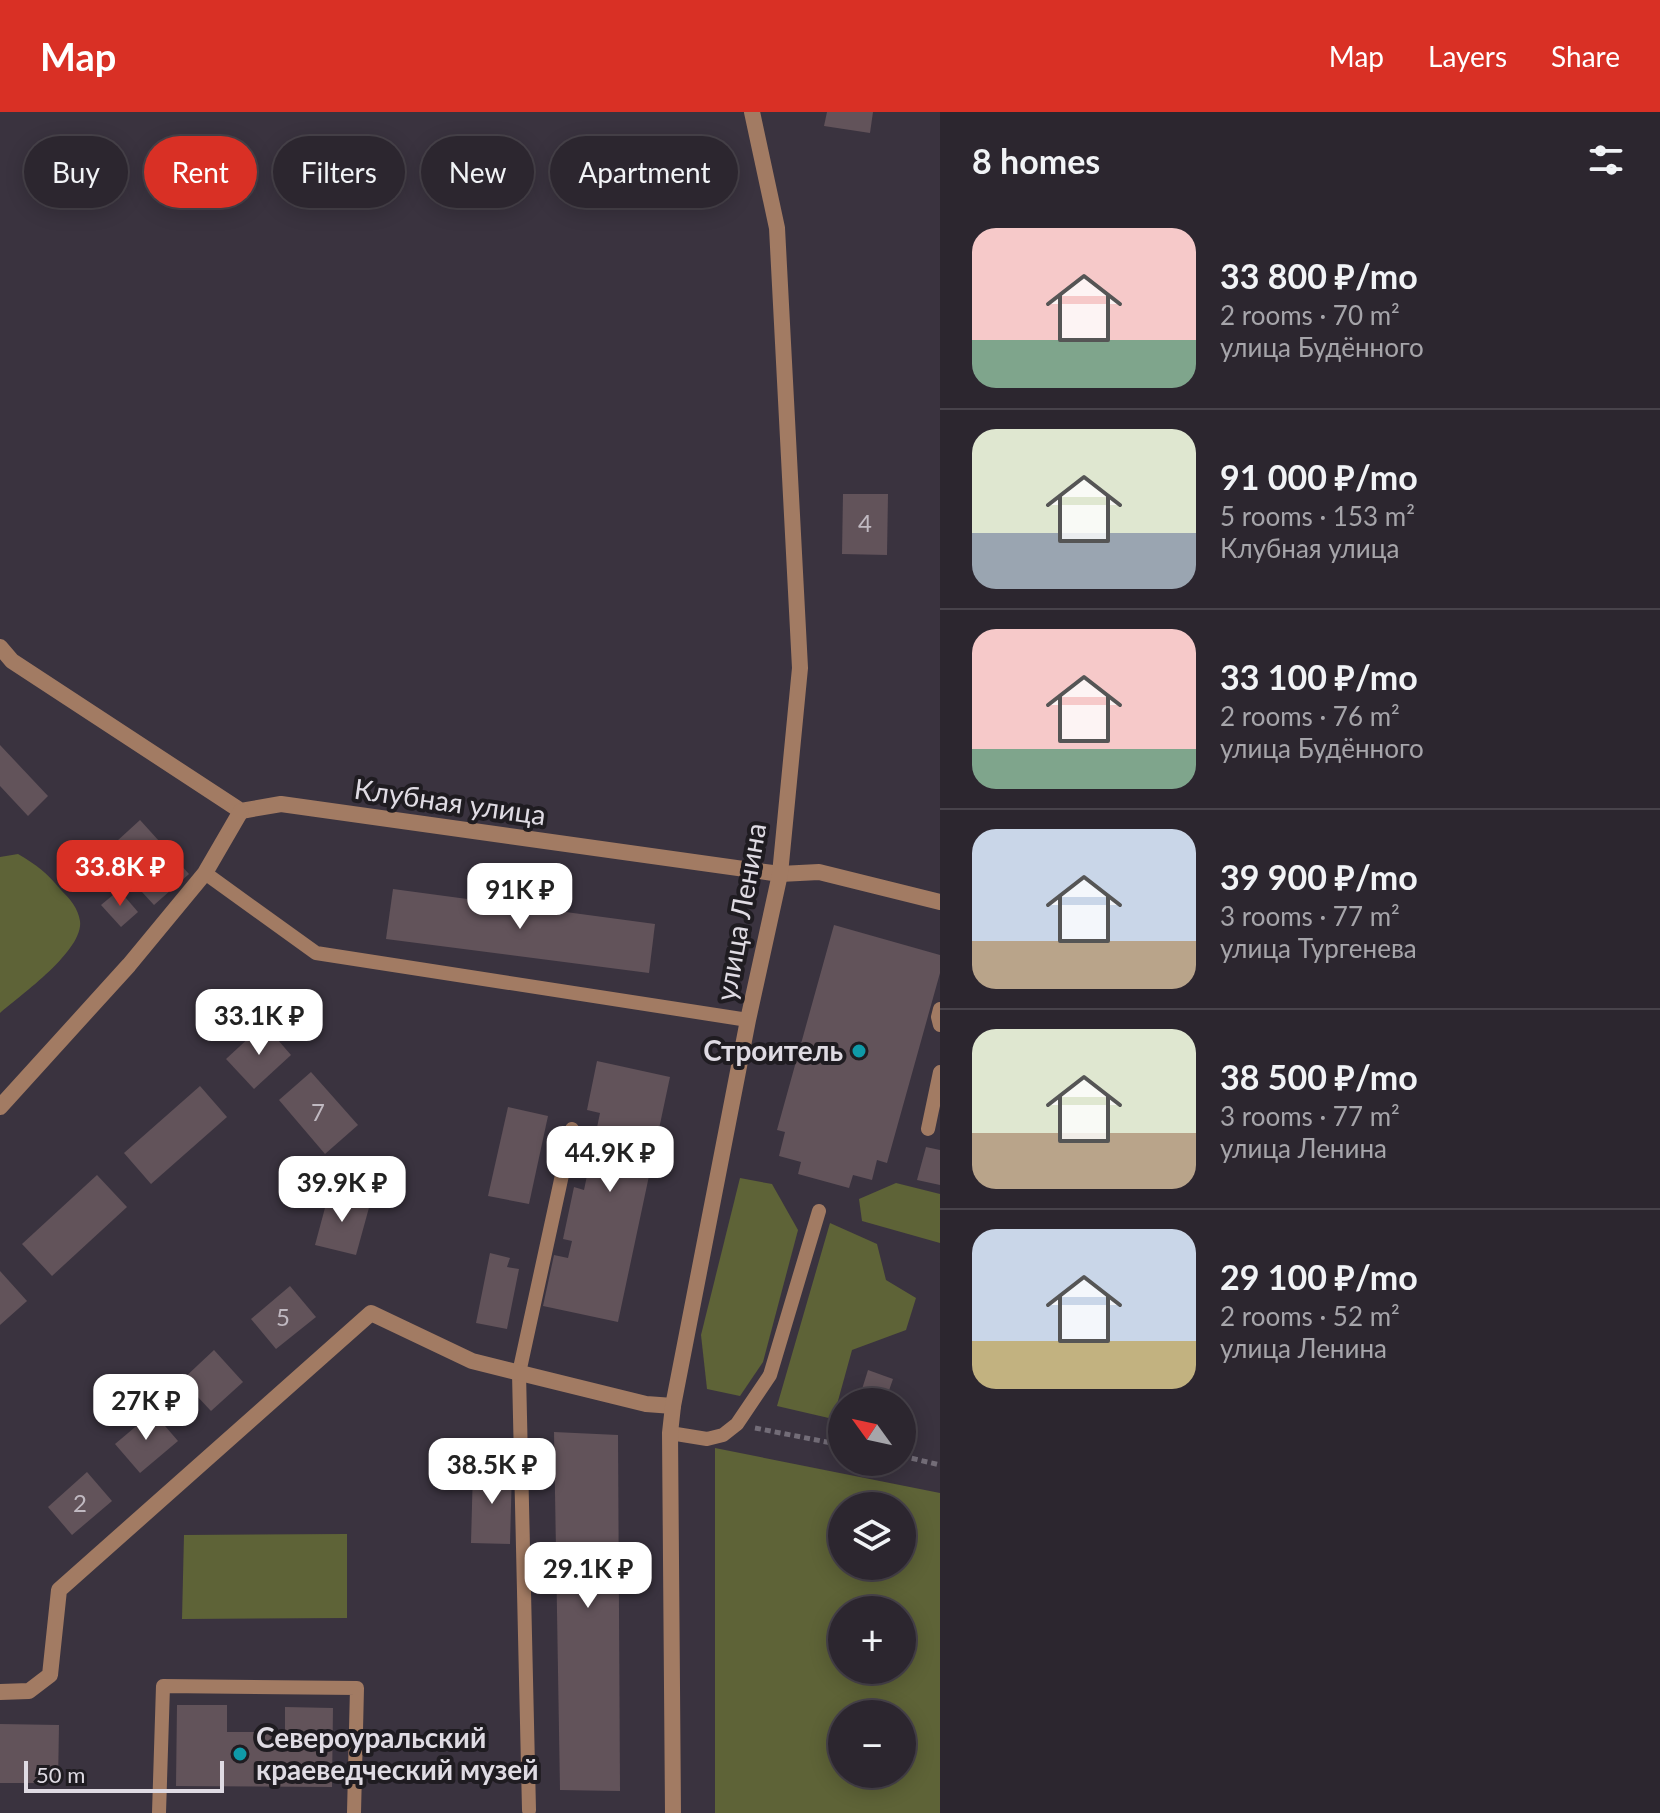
<!DOCTYPE html>
<meta charset="utf-8">
<style>
body{margin:0;font-family:Lato,sans-serif;background:#342e37;color:#f1f3f6;height:100vh;display:flex;flex-direction:column;font-size:30px;white-space:nowrap}
*{box-sizing:border-box;margin:0}
p{font-size:26px;color:#a6a5aa}
.icon{flex:none;width:44px;height:44px;fill:none;stroke:currentColor;stroke-width:2;stroke-linecap:round;stroke-linejoin:round}
.map{position:relative;flex:1;overflow:hidden}
.details{display:flex;flex-direction:column;background:#2c262f;width:720px}
.details>*{flex:none}
.top-card{position:absolute;left:24px;top:24px;width:760px;height:72px;display:flex;gap:16px}
.needle{width:52px;rotate:303deg}
.controls{position:absolute;left:828px;top:1276px;display:grid;gap:16px}
.controls a{display:grid;place-items:center;width:88px;height:88px;border-radius:50%;background:#2c262f;box-shadow:0 4px 20px #0003,0 0 0 2px #48434b;font-size:40px}
.scale{position:absolute;left:24px;bottom:20px;width:200px;box-sizing:border-box;padding-left:8px;border:4px solid #dfdbe3;border-top:0;font-size:22px;line-height:28px;white-space:nowrap;color:#dfdbe3;-webkit-text-stroke:6px #1f1c21;paint-order:stroke}
.price{position:absolute;translate:-50% -68px;padding:0 18px;border-radius:16px;background:#fff;color:#222;font-size:26px;line-height:52px;filter:drop-shadow(0 2px 4px #0008)}
.price::after{content:'';position:absolute;left:50%;top:48px;width:24px;height:18px;margin-left:-12px;background:inherit;clip-path:polygon(0 0,100% 0,50% 100%)}
.price.active{background:#d93025;color:#fff}
ul{padding:0;list-style:none}
li{display:flex;align-items:center;gap:24px;height:200px;padding:0 32px}
li+li{border-top:2px solid #48434b}
li span{display:grid;place-items:center;flex:none;width:224px;height:160px;border-radius:24px;color:#555}
li>.icon{margin-inline-start:auto}
span .icon{width:96px;height:96px;fill:#fffc;stroke-width:1}
li b{font-size:34px}
h2{display:flex;justify-content:space-between;align-items:center;height:96px;padding:0 32px;font-size:34px}
.pill{padding:0 28px;border-radius:36px;background:#2c262f;box-shadow:0 4px 20px #0003,0 0 0 2px #48434b;font-size:28px;line-height:72px}
.pill.active{background:#d93025;color:#fff}
header{display:flex;align-items:center;gap:48px;box-sizing:border-box;height:112px;padding:0 40px;background:#d93025;color:#fff}
header strong{font-size:38px}
nav{display:flex;gap:44px;margin-inline-start:auto;font-size:28px}
main{display:flex;flex:1;min-height:0}
.map>svg:first-child{display:block}
.green{fill:#5e6337;fill-rule:evenodd}
.building{fill:#62535a}
.lines{fill:none;stroke-linecap:round;stroke-linejoin:round}
.path{stroke:#736d78;stroke-width:5;stroke-dasharray:6 4;stroke-linecap:butt}
.lane{stroke:#a27b63;stroke-width:14}
.street{stroke:#a27b63;stroke-width:16}
.culture-dot{fill:#0f9aa8;stroke:#1f1c21;stroke-width:3}
.labels{text-anchor:middle;stroke-width:8;stroke-linejoin:round;paint-order:stroke}
.number-label{font-size:24px;fill:#c0b9c1}
.street-label{font-size:28px;fill:#dfdbe3;stroke:#1f1c21}
.poi-label{font-size:28px;font-weight:bold;fill:#dfdbe3;stroke:#1f1c21;text-anchor:end}
</style>
<header>
<strong>Map</strong>
<nav><a>Map</a><a>Layers</a><a>Share</a></nav>
</header>
<main>
<div class="map">
<svg width="940" height="1701" viewBox="0 0 940 1701">
<rect width="100%" height="100%" fill="#3a333f"/>
<g class="green">
<path d="M18,742c19,11 29,19 43,36 9,9 17,18 19,31 4,29 -59,74 -80,92v-156z"/>
<path d="M740,1066l32,6 26,46 -35,132 -23,34 -33,-7 -6,-54z"/>
<path d="M896,1071l44,11v49l-78,-22 -3,-22z"/>
<path d="M830,1111l47,21 9,36 30,18 -10,32 -54,20 -19,69 -56,-13z"/>
<path d="M715,1336l225,45v320h-225zM842,1394h60v60h-60zM902,1498v60h-60v-60zM902,1602v60h-60v-60z"/>
<path d="M347,1422v84l-165,1 2,-84z"/>
</g>
<g class="building">
<path d="M827,0h46l-3,21 -46,-7z"/>
<path d="M843,382h45l-1,61 -45,-1z"/>
<path d="M0,633l48,51 -20,20 -28,-30z"/>
<path d="M140,708l49,54 -35,31 -49,-53z"/>
<path d="M393,777l262,35 -6,49 -263,-34z"/>
<path d="M119,778l19,22 -17,15 -20,-22z"/>
<path d="M834,813l106,30v18l-53,190 -10,-3 -5,20 -19,-5 -4,13 -51,-14 3,-12 -22,-6 6,-24 -8,-2z"/>
<path d="M264,912l27,31 -37,34 -28,-30z"/>
<path d="M597,949l73,16 -52,245 -75,-16 11,-51 14,3 4,-17 -9,-2 11,-52 10,3 16,-77 -13,-3z"/>
<path d="M311,960l47,53 -33,29 -46,-54z"/>
<path d="M200,974l27,31 -76,67 -27,-31z"/>
<path d="M508,995l40,9 -19,88 -41,-8z"/>
<path d="M926,1035l14,3v35l-23,-5z"/>
<path d="M97,1063l30,32 -75,69 -30,-32z"/>
<path d="M329,1081l41,11 -14,51 -41,-10z"/>
<path d="M490,1141l20,5 -3,9 12,2 -12,60 -31,-6z"/>
<path d="M0,1159l27,30 -27,24z"/>
<path d="M290,1174l26,31 -40,32 -25,-30z"/>
<path d="M214,1238l29,32 -32,29 -29,-31z"/>
<path d="M868,1258l25,9 -8,23h-27z"/>
<path d="M153,1300l25,29 -38,32 -25,-29z"/>
<path d="M554,1320l64,3 2,356 -60,-1z"/>
<path d="M473,1356l39,1 -2,75 -39,-1z"/>
<path d="M87,1360l25,29 -40,34 -24,-28z"/>
<path d="M177,1593h50v27h58v-25l48,1 -1,79 -156,-1z"/>
<path d="M0,1612l59,1 -1,58h-58z"/>
</g>
<g class="lines">
<g class="path">
<path d="M755,1316l87,17"/>
<path d="M902,1344l38,9"/>
</g>
<g class="lane">
<path d="M205,761l111,80 432,67"/>
<path d="M940,897l-2,8 2,8"/>
<path d="M928,1017l12,-57"/>
<path d="M670,1321l37,6 16,-4 14,-11 33,-49 49,-164"/>
<path d="M529,1698l-10,-437 53,-244"/>
<path d="M159,1701l4,-127 194,2 -3,125"/>
</g>
<g class="street">
<path d="M0,535l12,14 229,150 40,-7 499,70 39,-2 121,30"/>
<path d="M0,995l129,-142 76,-92 36,-62"/>
<path d="M0,1580l29,-1 21,-16 9,-85 312,-277 101,48 174,43 27,2"/>
<path d="M673,1701l-3,-380 3,-27 75,-386 32,-146 20,-206 -23,-440 -25,-116"/>
</g>
</g>
<g class="culture-dot">
<circle cx="859" cy="939" r="8"/>
<circle cx="240" cy="1642" r="8"/>
</g>
<g class="labels">
<g class="number-label">
<text x="865" y="420">4</text>
<text x="318" y="1009">7</text>
<text x="283" y="1214">5</text>
<text x="80" y="1400">2</text>
</g>
<g class="street-label">
<text transform="translate(450 690) rotate(8)" y="10">Клубная улица</text>
<text transform="translate(741 800) rotate(-80)" y="10">улица Ленина</text>
</g>
<g class="poi-label">
<text x="843" y="949">Строитель</text>
<text x="256" y="1636" text-anchor="start">Североуральский<tspan x="256" dy="32">краеведческий музей</tspan></text>
</g>
</g>
</svg>
<div class="controls">
<a><svg class="needle" viewBox="-14 -14 28 28"><path d="M0-13l5 13h-10z" fill="#e53935"/><path d="M0 13l5-13h-10z" fill="#a6a5aa"/></svg></a>
<a><svg class="icon" aria-label="layers" viewBox="0 0 24 24"><path d="M12 4l9 5-9 5-9-5zM3 14l9 5 9-5"/></svg></a>
<a>+</a>
<a>−</a>
</div>
<div class="scale">50 m</div>
<b class="price active" style="left:120px;top:796px">33.8K ₽</b>
<b class="price" style="left:520px;top:819px">91K ₽</b>
<b class="price" style="left:259px;top:945px">33.1K ₽</b>
<b class="price" style="left:610px;top:1082px">44.9K ₽</b>
<b class="price" style="left:342px;top:1112px">39.9K ₽</b>
<b class="price" style="left:146px;top:1330px">27K ₽</b>
<b class="price" style="left:492px;top:1394px">38.5K ₽</b>
<b class="price" style="left:588px;top:1498px">29.1K ₽</b>
<div class="top-card">
<a class="pill">Buy</a>
<a class="pill active">Rent</a>
<a class="pill">Filters</a>
<a class="pill">New</a>
<a class="pill">Apartment</a>
</div>
</div>
<section class="details">
<h2>8 homes<svg class="icon" aria-label="filters" viewBox="0 0 24 24"><path d="M4 7h16M4 17h16"/><circle cx="9" cy="7" r="2"/><circle cx="15" cy="17" r="2"/></svg></h2>
<ul>
<li><span style="background:linear-gradient(#f6c9c9 70%,#7fa58c 0)"><svg class="icon" aria-label="home" viewBox="0 0 24 24"><path d="M3 11l9-7 9 7M6 9v11h12V9"/></svg></span><div><b>33 800 ₽/mo</b><p>2 rooms · 70 m²</p><p>улица Будённого</p></div></li>
<li><span style="background:linear-gradient(#dfe7d0 65%,#9aa5b1 0)"><svg class="icon" aria-label="home" viewBox="0 0 24 24"><path d="M3 11l9-7 9 7M6 9v11h12V9"/></svg></span><div><b>91 000 ₽/mo</b><p>5 rooms · 153 m²</p><p>Клубная улица</p></div></li>
<li><span style="background:linear-gradient(#f6c9c9 75%,#7fa58c 0)"><svg class="icon" aria-label="home" viewBox="0 0 24 24"><path d="M3 11l9-7 9 7M6 9v11h12V9"/></svg></span><div><b>33 100 ₽/mo</b><p>2 rooms · 76 m²</p><p>улица Будённого</p></div></li>
<li><span style="background:linear-gradient(#c9d6e8 70%,#b9a48a 0)"><svg class="icon" aria-label="home" viewBox="0 0 24 24"><path d="M3 11l9-7 9 7M6 9v11h12V9"/></svg></span><div><b>39 900 ₽/mo</b><p>3 rooms · 77 m²</p><p>улица Тургенева</p></div></li>
<li><span style="background:linear-gradient(#dfe7d0 65%,#b9a48a 0)"><svg class="icon" aria-label="home" viewBox="0 0 24 24"><path d="M3 11l9-7 9 7M6 9v11h12V9"/></svg></span><div><b>38 500 ₽/mo</b><p>3 rooms · 77 m²</p><p>улица Ленина</p></div></li>
<li><span style="background:linear-gradient(#c9d6e8 70%,#c2b280 0)"><svg class="icon" aria-label="home" viewBox="0 0 24 24"><path d="M3 11l9-7 9 7M6 9v11h12V9"/></svg></span><div><b>29 100 ₽/mo</b><p>2 rooms · 52 m²</p><p>улица Ленина</p></div></li>
</ul>
</section>
</main>
